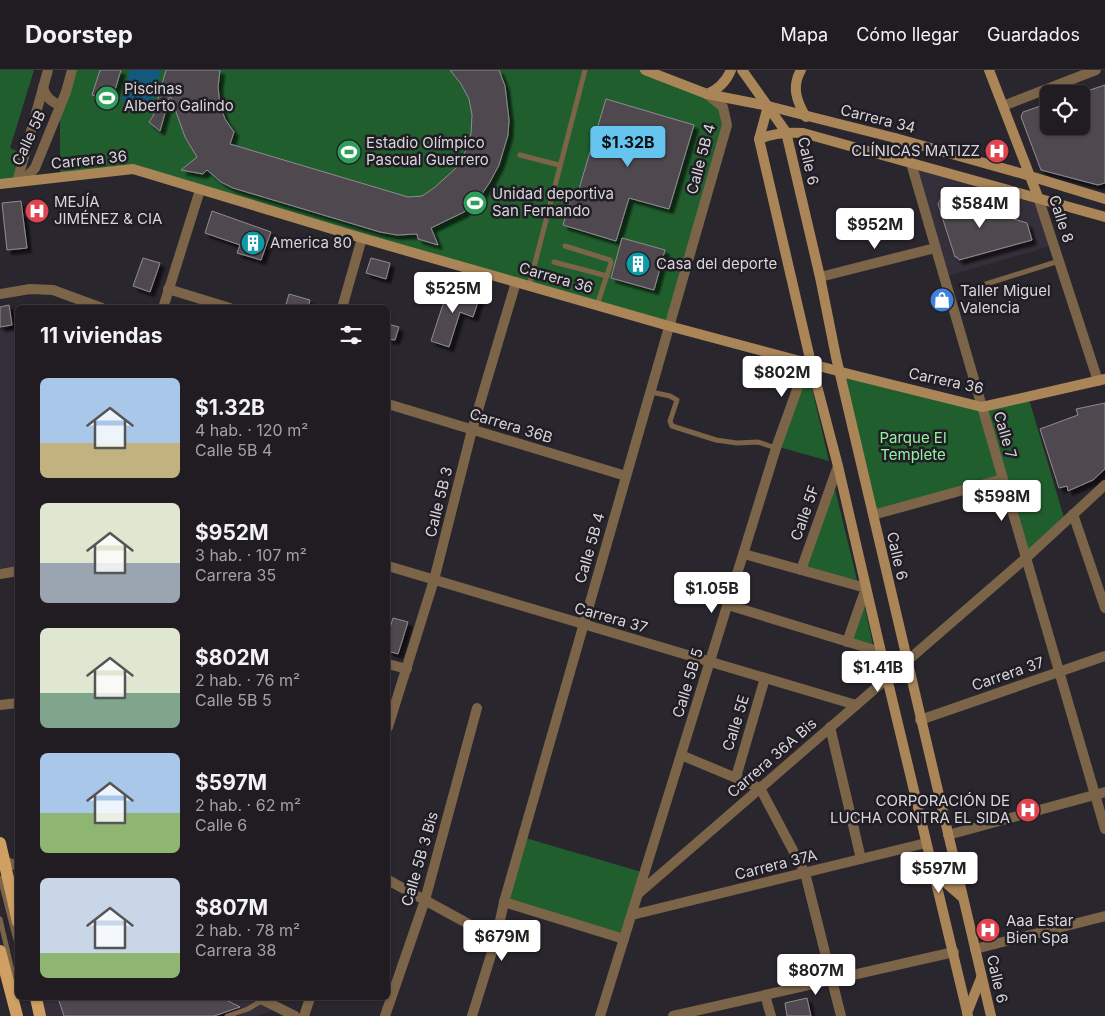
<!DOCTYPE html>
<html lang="es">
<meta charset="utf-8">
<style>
body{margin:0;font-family:Inter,sans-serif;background:#28252a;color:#f1f3f6;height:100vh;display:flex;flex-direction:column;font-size:19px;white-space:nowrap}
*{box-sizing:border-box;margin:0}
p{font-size:16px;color:#a2a1a5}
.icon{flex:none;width:28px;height:28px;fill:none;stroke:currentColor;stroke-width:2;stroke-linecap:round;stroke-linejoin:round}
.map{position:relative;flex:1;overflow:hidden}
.panel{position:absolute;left:15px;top:235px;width:375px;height:695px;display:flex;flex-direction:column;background:#201c22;border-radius:8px;box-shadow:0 1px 4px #0004,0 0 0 1px #3d3a40}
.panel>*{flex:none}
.tools{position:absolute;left:1040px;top:15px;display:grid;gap:10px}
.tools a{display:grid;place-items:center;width:50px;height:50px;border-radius:8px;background:#201c22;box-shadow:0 1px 4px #0004,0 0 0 1px #3d3a40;font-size:25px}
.price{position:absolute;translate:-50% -42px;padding:0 11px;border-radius:5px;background:#fff;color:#222;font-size:16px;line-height:32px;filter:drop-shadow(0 1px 2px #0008)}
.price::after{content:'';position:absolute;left:50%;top:30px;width:15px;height:11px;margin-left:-8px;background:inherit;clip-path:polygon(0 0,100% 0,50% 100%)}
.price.current{background:#65c5ee;color:#111}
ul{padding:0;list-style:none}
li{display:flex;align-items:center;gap:15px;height:125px;padding:0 25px}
li span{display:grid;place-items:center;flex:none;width:140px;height:100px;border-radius:8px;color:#555}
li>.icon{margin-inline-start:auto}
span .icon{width:60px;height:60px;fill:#fffc;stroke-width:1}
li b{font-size:21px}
h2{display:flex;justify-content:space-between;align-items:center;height:60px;padding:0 25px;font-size:21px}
header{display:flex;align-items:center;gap:30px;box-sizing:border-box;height:70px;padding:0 25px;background:#201c22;border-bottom:1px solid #3d3a40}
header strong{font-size:24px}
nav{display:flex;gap:28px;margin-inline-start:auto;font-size:18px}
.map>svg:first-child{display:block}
.built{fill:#352e3b}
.green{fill:#205f2d}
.water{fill:#12597e}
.building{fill:#504950;stroke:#918a92;filter:url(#shadow)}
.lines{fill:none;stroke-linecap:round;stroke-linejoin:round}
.lane{stroke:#7b6448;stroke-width:5}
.street{stroke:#7b6448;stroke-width:10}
.secondary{stroke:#aa8558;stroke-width:10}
.primary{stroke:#cf9f63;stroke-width:12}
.labels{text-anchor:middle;stroke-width:5;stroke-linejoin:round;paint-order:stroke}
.poi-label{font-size:15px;fill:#d8d6db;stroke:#201d24;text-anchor:start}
.street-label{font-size:15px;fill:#d8d6db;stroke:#201d24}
.park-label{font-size:15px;fill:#93f1a1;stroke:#201d24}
</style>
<header>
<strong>Doorstep</strong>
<nav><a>Mapa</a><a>Cómo llegar</a><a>Guardados</a></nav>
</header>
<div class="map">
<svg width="1105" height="946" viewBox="0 0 1105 946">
<defs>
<filter id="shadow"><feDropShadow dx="4.5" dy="4.5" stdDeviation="1" flood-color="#0009"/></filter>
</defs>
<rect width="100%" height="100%" fill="#2a262e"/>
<g class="built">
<path d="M911,93l127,34 16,48 -110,32z"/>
<path d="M17,258v238l-17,2v-238z"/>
<path d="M36,928h223l22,10 -24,8h-217z"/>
</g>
<g class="green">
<path d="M0,0h34l-24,78 14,7 -7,27 -17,2z"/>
<path d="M72,0h573l72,31 10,24 -58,201 -536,-157 -73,9v-73z"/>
<path d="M839,301l143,36 46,-11 37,125 -39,37 -23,-79 -130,36z"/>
<path d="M804,310h6l19,81 -50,-14z"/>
<path d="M835,419l22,91 -54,-11z"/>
<path d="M864,533l10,47 -26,-9z"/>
<path d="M522,767l123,36 -21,66 -120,-37z"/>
</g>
<path class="water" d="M130,0h31l-11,41 -29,-9z"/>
<g class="building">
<path d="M100,0h21l-9,30 -20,-5z"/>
<path d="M166,0h54l-2,17 2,18 5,14 9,13 -4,12 178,53 14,-1 12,-8 22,-20 8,-13 7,-21 1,-19 -3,-16 -8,-15 -11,-14h49l6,16 4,34 -1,15 -9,30 -9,17 -11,16 -15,14 -33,16 7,17 -20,-6 -1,-5 -20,1 -17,-3 -147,-44 -12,-6 -14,-12 -4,4 -22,-4 16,-13 -12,-20 -15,-42 -10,36 -11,-9 4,-6z"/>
<path d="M1105,15v98l-7,2 -57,-15 -20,-53 2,-5 26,-9v23h32v-33z"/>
<path d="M606,29l88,26 -25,84 -40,-11 -13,43 -53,-16 10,-34 5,1z"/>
<path d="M942,127l85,26 5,17 -73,20 -2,-3h-2l-17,-53z"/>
<path d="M21,131l6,47 -20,2 -5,-47z"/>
<path d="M212,141l59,21 -10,28 -24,-7 3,-8 -35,-12z"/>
<path d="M622,168l43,12 -11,40 -43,-12z"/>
<path d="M143,188l17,5 -10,29 -17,-6z"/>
<path d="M371,188l19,5 -4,16 -20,-6z"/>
<path d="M449,216l31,10 -7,21 -13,-5 -11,35 -18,-6z"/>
<path d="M289,224l21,6 -2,8h-23z"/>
<path d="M9,235l3,20 -12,2v-20z"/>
<path d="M388,254l11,3 -4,13 -7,-1z"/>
<path d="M1105,333v66l-12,11 -25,11 -1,-5 -8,2 -19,-59 38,-14 -2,-6z"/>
<path d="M393,548l15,4 -10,32 -10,-3v-17z"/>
<path d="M58,928h164l18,9 -26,9h-150z"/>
<path d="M807,928l4,18h-24l-2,-13z"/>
</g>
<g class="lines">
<g class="lane">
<path d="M520,85l39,10"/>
<path d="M565,176l45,14 1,3 -14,42"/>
<path d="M554,192l53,14"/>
<path d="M986,214l73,-23"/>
<path d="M529,216l56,-216"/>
<path d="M651,322l19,4 7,4 -7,21 2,5 44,14 21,3 21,-1 18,6"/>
<path d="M0,808l18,70"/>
<path d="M0,849l17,73"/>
<path d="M227,946l21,-7 15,-9"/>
</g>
<g class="street">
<path d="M43,17c2,10 8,15 17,18"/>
<path d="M1003,36l93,-36"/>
<path d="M895,68l9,12 7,13 194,666"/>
<path d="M23,111l12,-13 31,-76 6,-22"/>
<path d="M17,112l31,-112"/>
<path d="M1038,127l60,184"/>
<path d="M820,207l115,-29"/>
<path d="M168,219l62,19"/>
<path d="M0,224l30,-5 23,1 49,18"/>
<path d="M163,238l37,-118"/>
<path d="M342,238l20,-70"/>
<path d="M388,334l238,72"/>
<path d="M1073,444l32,94"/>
<path d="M873,445l130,-36"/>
<path d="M744,484l122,34 -19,54"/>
<path d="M388,496l468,139"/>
<path d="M801,500l37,-104"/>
<path d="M0,504l18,-3"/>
<path d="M728,535l153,47"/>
<path d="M388,594l19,5"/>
<path d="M0,635l18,-2"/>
<path d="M920,650l185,-64"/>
<path d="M388,657l46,-147 38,-150 44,-148"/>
<path d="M830,657l31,132"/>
<path d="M681,685l79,33 45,85 36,143"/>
<path d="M736,707l29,-99"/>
<path d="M948,765l157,-43"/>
<path d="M3,791l15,5"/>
<path d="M388,810l108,59"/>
<path d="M639,823l275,-238 112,-97 79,-73"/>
<path d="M504,832l120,37"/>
<path d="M632,845l294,-72"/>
<path d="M975,879l130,-33"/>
<path d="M765,925l6,21"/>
<path d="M259,928l36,18"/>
<path d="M304,946l6,-18"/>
<path d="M385,946l40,-116 52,-192"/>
<path d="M472,946l24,-77 8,-37 223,-777 -4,-18 -16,-13"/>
<path d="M600,946l176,-568 27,-75 8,-10"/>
<path d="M673,946l281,-64"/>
</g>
<g class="secondary">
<path d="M645,0l62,24 61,12 127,32 125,35 85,26"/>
<path d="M742,0l44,62 34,145 16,80 155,659"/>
<path d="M801,0c-10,17 -4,32 5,47"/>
<path d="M989,0l49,127"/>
<path d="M707,24c12,-5 19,-12 24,-24"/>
<path d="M768,36l-9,33 52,224 27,103 49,212 81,338"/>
<path d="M759,69c15,-6 28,-7 44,-6l302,84"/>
<path d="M0,114l133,-15 229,69 307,88 180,48 133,33 123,-28"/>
<path d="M933,802l29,25"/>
<path d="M967,943l14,-35"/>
</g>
<g class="primary">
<path d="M0,773l18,79"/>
<path d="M0,881l17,65"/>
<path d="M36,928l4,18"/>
</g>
</g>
<defs>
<symbol id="stadium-disc" viewBox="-11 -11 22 22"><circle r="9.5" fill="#2e9e5b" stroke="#201d24"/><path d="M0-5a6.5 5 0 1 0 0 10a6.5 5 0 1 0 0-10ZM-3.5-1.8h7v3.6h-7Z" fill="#fff"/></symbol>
<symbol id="hospital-disc" viewBox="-11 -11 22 22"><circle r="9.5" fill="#e0444e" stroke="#201d24"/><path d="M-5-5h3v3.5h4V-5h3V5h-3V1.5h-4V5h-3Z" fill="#fff"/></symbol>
<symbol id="building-disc" viewBox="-11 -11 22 22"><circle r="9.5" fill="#0f9aa8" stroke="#201d24"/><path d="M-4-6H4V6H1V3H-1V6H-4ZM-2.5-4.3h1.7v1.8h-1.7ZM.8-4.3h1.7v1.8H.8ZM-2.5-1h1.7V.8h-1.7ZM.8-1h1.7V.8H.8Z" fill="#fff"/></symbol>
<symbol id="shop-disc" viewBox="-11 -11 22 22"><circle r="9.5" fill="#3f7fe0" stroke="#201d24"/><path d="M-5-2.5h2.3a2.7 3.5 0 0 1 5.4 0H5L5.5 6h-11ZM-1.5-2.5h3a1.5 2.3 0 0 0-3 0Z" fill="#fff"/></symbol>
</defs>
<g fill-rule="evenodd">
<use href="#stadium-disc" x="93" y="14" width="28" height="28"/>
<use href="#hospital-disc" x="983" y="67" width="28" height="28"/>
<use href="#stadium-disc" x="335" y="68" width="28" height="28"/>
<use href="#stadium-disc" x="461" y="119" width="28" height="28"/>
<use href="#hospital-disc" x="23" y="127" width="28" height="28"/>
<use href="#building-disc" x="239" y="159" width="28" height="28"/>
<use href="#building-disc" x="624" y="180" width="28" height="28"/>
<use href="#shop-disc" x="928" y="216" width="28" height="28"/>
<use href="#hospital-disc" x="1014" y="726" width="28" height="28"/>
<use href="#hospital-disc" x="974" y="846" width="28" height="28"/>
</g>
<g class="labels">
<g class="poi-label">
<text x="124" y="24">Piscinas<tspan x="124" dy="17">Alberto Galindo</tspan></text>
<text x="366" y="78">Estadio Olímpico<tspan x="366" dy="17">Pascual Guerrero</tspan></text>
<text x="980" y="86" text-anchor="end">CLÍNICAS MATIZZ</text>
<text x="492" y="129">Unidad deportiva<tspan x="492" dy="17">San Fernando</tspan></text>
<text x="54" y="137">MEJÍA<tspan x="54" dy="17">JIMÉNEZ &amp; CIA</tspan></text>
<text x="270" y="178">America 80</text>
<text x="656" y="199">Casa del deporte</text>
<text x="960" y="226">Taller Miguel<tspan x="960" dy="17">Valencia</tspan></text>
<text x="1010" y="736" text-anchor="end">CORPORACIÓN DE<tspan x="1010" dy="17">LUCHA CONTRA EL SIDA</tspan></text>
<text x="1006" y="856">Aaa Estar<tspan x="1006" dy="17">Bien Spa</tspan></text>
</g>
<g class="street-label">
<text transform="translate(878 49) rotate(14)" y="5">Carrera 34</text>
<text transform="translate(29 68) rotate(-65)" y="5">Calle 5B</text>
<text transform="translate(701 89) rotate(-75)" y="5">Calle 5B 4</text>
<text transform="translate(89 90) rotate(-6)" y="5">Carrera 36</text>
<text transform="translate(808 91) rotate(77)" y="5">Calle 6</text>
<text transform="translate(1061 149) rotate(72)" y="5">Calle 8</text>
<text transform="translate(556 208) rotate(16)" y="5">Carrera 36</text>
<text transform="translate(946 311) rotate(12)" y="5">Carrera 36</text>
<text transform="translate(511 356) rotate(17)" y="5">Carrera 36B</text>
<text transform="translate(1005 365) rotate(74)" y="5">Calle 7</text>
<text transform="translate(439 432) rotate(-76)" y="5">Calle 5B 3</text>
<text transform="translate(805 443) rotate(-71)" y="5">Calle 5F</text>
<text transform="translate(590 478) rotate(-74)" y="5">Calle 5B 4</text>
<text transform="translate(897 486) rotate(77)" y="5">Calle 6</text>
<text transform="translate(611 548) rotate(16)" y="5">Carrera 37</text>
<text transform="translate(1008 604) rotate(-19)" y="5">Carrera 37</text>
<text transform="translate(688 613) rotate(-73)" y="5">Calle 5B 5</text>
<text transform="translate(736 653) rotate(-73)" y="5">Calle 5E</text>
<text transform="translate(772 688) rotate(-41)" y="5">Carrera 36A Bis</text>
<text transform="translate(420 789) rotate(-74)" y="5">Calle 5B 3 Bis</text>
<text transform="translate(776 795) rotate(-14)" y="5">Carrera 37A</text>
<text transform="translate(997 909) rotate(77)" y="5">Calle 6</text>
</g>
<g class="park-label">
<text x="913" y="373">Parque El<tspan x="913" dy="17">Templete</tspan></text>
</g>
</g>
</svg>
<div class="tools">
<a><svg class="icon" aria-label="locate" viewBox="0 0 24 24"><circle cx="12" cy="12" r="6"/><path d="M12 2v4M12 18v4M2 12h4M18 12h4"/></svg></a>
</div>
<b class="price current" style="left:628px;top:98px">$1.32B</b>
<b class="price" style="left:980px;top:159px">$584M</b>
<b class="price" style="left:875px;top:180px">$952M</b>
<b class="price" style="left:453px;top:244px">$525M</b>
<b class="price" style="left:782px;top:328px">$802M</b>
<b class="price" style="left:1002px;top:452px">$598M</b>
<b class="price" style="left:712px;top:544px">$1.05B</b>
<b class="price" style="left:878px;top:623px">$1.41B</b>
<b class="price" style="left:939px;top:824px">$597M</b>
<b class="price" style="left:502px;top:892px">$679M</b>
<b class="price" style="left:816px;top:926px">$807M</b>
<section class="panel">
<h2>11 viviendas<svg class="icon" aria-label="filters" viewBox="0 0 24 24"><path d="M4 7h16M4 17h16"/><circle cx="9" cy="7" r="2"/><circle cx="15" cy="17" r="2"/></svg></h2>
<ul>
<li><span style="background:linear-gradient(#a9c7e8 65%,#c2b280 0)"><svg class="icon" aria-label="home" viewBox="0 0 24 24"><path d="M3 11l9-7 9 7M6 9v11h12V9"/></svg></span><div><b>$1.32B</b><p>4 hab. · 120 m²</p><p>Calle 5B 4</p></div></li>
<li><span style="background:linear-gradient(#dfe7d0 60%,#9aa5b1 0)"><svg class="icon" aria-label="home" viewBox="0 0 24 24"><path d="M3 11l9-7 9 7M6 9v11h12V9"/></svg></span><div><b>$952M</b><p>3 hab. · 107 m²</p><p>Carrera 35</p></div></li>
<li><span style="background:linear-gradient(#dfe7d0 65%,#7fa58c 0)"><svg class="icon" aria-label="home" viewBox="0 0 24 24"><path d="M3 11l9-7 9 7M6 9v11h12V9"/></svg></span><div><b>$802M</b><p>2 hab. · 76 m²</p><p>Calle 5B 5</p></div></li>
<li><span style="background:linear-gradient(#a9c7e8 60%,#8fb573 0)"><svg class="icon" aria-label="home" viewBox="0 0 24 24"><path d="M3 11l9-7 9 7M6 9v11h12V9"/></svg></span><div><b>$597M</b><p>2 hab. · 62 m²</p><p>Calle 6</p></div></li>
<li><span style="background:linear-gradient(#c9d6e8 75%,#8fb573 0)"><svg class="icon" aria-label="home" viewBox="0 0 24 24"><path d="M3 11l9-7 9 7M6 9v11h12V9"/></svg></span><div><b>$807M</b><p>2 hab. · 78 m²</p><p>Carrera 38</p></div></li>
</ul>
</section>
</div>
